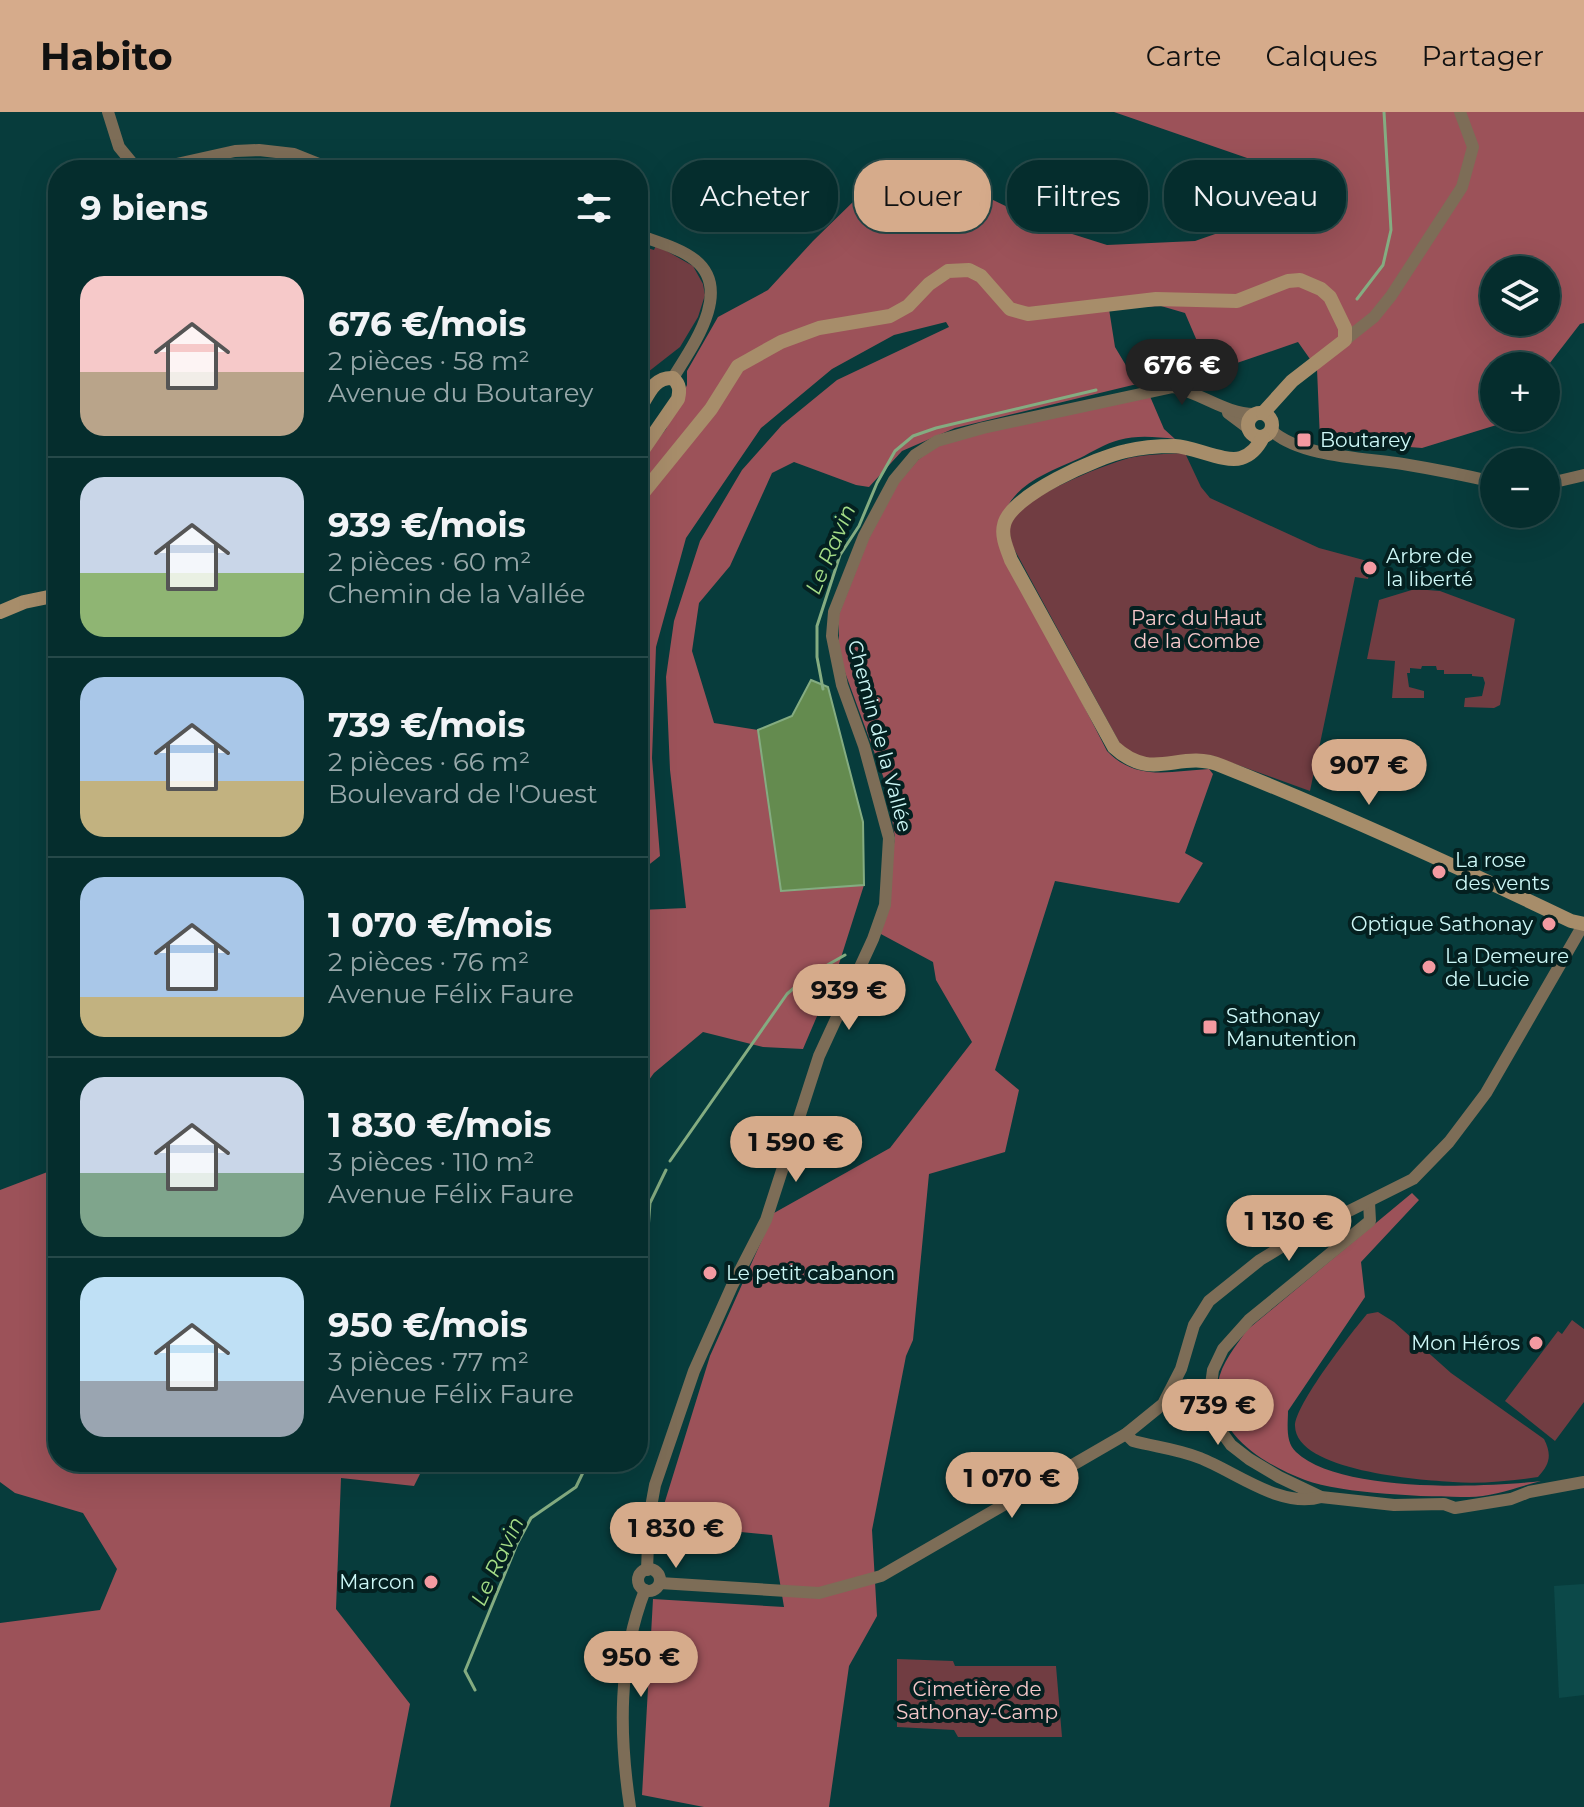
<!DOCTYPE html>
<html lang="fr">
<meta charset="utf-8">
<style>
body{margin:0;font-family:Montserrat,sans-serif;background:#133939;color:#f1f3f6;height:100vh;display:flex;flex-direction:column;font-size:30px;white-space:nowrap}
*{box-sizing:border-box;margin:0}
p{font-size:26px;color:#97a8aa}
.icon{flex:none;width:44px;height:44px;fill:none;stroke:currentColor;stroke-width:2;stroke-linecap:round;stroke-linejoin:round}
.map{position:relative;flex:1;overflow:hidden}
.details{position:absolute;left:48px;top:48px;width:600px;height:1312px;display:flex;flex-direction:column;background:#052d2d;border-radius:32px;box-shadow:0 8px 32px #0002,0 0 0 2px #264949}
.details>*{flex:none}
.hud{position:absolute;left:672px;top:48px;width:760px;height:72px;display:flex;gap:16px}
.controls{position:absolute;left:1480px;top:144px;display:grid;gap:16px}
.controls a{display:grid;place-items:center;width:80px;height:80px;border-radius:50%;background:#052d2d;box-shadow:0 8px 32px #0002,0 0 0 2px #264949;font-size:40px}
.price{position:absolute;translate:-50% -68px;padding:0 18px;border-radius:28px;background:#d6ab8b;color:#111;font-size:26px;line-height:52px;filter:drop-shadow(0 2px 4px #0008)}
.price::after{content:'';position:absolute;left:50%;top:48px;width:24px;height:18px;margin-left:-12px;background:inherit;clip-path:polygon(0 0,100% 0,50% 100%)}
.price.selected{background:#222;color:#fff}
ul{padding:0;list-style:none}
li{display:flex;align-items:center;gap:24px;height:200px;padding:0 32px}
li+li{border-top:2px solid #264949}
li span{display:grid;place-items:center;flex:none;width:224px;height:160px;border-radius:24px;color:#555}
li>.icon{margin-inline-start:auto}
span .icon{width:96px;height:96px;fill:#fffc;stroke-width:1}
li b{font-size:34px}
h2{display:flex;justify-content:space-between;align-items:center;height:96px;padding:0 32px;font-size:34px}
.pill{padding:0 28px;border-radius:32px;background:#052d2d;box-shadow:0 8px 32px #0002,0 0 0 2px #264949;font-size:28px;line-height:72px}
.pill.selected{background:#d6ab8b;color:#111}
header{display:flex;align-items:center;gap:48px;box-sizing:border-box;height:112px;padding:0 40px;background:#d6ab8b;color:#111}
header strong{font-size:38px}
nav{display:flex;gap:44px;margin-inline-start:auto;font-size:28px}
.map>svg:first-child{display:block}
.built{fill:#0c4949}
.green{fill:#713d42}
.forest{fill:#9c5259;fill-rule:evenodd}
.water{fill:#648b4f;stroke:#84ac81;stroke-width:2}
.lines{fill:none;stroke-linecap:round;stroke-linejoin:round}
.stream{stroke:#84ac81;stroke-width:3}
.tertiary{stroke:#7d6d57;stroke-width:12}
.secondary{stroke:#a78d6a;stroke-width:14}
.poi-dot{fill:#f49aa1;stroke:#042020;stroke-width:3}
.labels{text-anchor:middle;stroke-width:8;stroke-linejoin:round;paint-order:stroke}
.poi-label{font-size:20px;fill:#cef8f7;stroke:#042020;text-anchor:start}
.park-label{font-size:20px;fill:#f5c8ca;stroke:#042020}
.street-label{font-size:20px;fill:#cef8f7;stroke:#042020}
.water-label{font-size:22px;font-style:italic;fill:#a4dc86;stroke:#042020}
</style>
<header>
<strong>Habito</strong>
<nav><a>Carte</a><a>Calques</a><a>Partager</a></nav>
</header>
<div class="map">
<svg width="1584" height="1695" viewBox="0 0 1584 1695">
<rect width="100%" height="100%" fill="#073c3c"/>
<path class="built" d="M1584,1472v111l-25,3 -5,-112z"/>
<g class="green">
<path d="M638,133l16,5 2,-5 37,21 10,18 2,11 -7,22 -18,30 -32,25 -10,20z"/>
<path d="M1185,341l16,34 9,11 109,50 52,14 -3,17 -13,-2 -45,214 -100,-36 -68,6 -18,-10 -111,-204c-3,-10 -6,-20 0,-30 14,-21 90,-52 116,-59 18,-4 37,-4 56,-5z"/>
<path d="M1415,477l25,2 75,28 -15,86 -6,3 -30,-1 1,-9 17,-2 3,-13 -2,-6 -11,-1v-2h-28v-4h-7l-1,-4h-14l-1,3 -11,-1v5h-3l2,14 15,4v7h-32l3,-37 -28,-2 12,-59z"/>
<path d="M1378,1200l16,10 57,51 93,66c8,16 6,25 -6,38 -28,4 -57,7 -85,5 -33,-2 -157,-11 -158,-56 0,-21 56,-93 72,-112z"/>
<path d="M1572,1208l12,9v73l-29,39 -50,-40 53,-70 4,3z"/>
<path d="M897,1547l56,2 2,5h101l6,71h-104l-4,-7 -57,-3z"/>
</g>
<g class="forest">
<path d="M1114,0h470v211l-4,1 -34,44 -52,-2v52h13l-4,5 -81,25 -102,-8 -3,-71 -19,-27 -64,22 -22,12 -27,-63 -24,-7 -52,3 6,38 22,37 -182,44 -53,23 -33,36 -13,-2 -62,-23 -22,11 -42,93 -31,37 -7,48 22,72 44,7 23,161 83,-6 -26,82 -35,82 -40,-2 -60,-15 -49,41 -16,22v-199l2,14 46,-2 -16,-138 -4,-93 8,-56 26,-80 42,-71 40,-45 55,-45 112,-53 -3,-5 -52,13 -62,34 -71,59 -75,110 -30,109 -4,111 8,98 -14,11 -8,-31v-371l28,-36 21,-44v-14l31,-54 50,-27 45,-49 46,-45 26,-22 27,-13 135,65 60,19 88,-4 72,-25 10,-42 -27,-15zM1494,158h52v52h-52z"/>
<path d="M1149,282l15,35 11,10c-19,-2 -38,-4 -56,1 -13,3 -27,12 -39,18 -42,19 -77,29 -82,81l109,212c30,31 63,20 102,18l4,5 -28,79 18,10 -24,40 -124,-22 -60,189 24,20 -14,62 -76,22 -16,166 -7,16 -34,174 5,86 -28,50 -20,141h-125l-62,-12 11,-196 131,8 -12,-72 -114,-11 52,-168 64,-143 116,-65 82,-106 -36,-62 -3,-18 -54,-29 16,-95 -8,-51 -48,-131v-42l29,-74 29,-56 21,-24 22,-18z"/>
<path d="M58,1056v294h368l-12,24 -73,-8 -5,131 74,95 -20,103h-390v-184l100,-13 17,-41 -34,-56 -68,-20 -15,-11v-292z"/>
<path d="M1412,1081l7,7 -58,62 4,35 -77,114c0,13 -3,31 8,41 43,41 188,36 245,29 -23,6 -49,16 -72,16 -40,0 -127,-3 -164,-17 -40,-15 -93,-46 -87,-97 3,-20 18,-37 29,-53z"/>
</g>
<path class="water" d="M811,568l17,7 35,135 1,63 -83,6 -23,-161 34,-14z"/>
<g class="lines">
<g class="stream">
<path d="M1357,187l26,-34 8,-35 -7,-118"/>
<path d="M823,577l-6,-32v-31l23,-71 19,-29 18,-43 18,-32 18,-15 23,-8 160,-38"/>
<path d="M670,1049l117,-167 21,-18 37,-21"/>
<path d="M638,1200l5,-15 7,-94 16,-33"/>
<path d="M475,1578l-10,-19 52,-127 14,-26 45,-31 12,-25"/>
</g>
<g class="tertiary">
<path d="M108,0l11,35 14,17 39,1 63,-14 24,-1 35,4 40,16"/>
<path d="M638,123c19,7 42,13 57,25 39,31 -4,88 -22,118"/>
<path d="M1345,228l29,-23 17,-21 71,-109 11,-40 -13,-35"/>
<path d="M1228,301l20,15"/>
<path d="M1272,319c29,26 93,27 131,33 30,5 61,11 91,18"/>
<path d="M1546,372l38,-9"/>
<path d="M1369,1090l1,19 -121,99 -26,29 -10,21 -3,22 1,18 7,17 13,18 18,14 30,18 42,20 73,8 50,-1 11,4 56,-9 18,-7 55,-10"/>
<path d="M1126,1322l7,7c23,6 45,8 67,17 36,14 81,51 121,39"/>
<circle cx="649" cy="1468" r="11"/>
<path d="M647,1458l2,-52 6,-33 39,-114 38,-85 34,-66 53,-164 54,-117 12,-34 4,-67 -25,-92 -22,-61 -10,-49 2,-24 30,-76 30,-56 21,-25 22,-14 46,-13 190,-41c28,6 53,27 81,27"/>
<path d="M660,1471l159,10 62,-17 245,-142 37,-30 18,-35 13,-44 15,-24 51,-41 41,-25 112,-56 36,-37 37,-49 97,-168"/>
<path d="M630,1695c-11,-73 -12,-148 15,-217"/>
</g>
<g class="secondary">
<path d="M638,299c10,-14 14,-34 35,-33 7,7 7,12 5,21l-40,58"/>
<circle cx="1260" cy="313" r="12"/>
<path d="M1263,325c-5,10 -12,18 -22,21 -16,5 -47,-11 -66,-12 -16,0 -33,1 -49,5 -28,6 -116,44 -122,74 -3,11 3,24 7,35l103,187c40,37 65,1 108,19 118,47 234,100 349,155l13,3"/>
<path d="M638,387l73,-90 27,-43 43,-24 38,-14 71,-12 18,-10 21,-22 19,-13 21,-1 12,6 29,33 18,5 128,-15 81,2 51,-20 12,-1 21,9 9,8 15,31v12l-53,41 -29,32"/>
<path d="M0,500l24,-10 34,-7"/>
</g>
</g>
<g class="poi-dot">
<rect x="1296" y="320" width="16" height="16" rx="4"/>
<circle cx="1370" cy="456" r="8"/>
<circle cx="1439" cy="760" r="8"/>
<circle cx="1549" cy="812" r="8"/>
<circle cx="1429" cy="855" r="8"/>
<rect x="1202" y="907" width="16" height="16" rx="4"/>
<circle cx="710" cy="1161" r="8"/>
<circle cx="1536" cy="1231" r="8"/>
<circle cx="431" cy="1470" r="8"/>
</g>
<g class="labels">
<g class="poi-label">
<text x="1320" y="335">Boutarey</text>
<text x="1386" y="451">Arbre de<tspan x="1386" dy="23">la liberté</tspan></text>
<text x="1455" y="755">La rose<tspan x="1455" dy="23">des vents</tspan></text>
<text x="1533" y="819" text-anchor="end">Optique Sathonay</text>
<text x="1445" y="851">La Demeure<tspan x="1445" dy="23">de Lucie</tspan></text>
<text x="1226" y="911">Sathonay<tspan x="1226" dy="23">Manutention</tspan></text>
<text x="726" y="1168">Le petit cabanon</text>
<text x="1520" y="1238" text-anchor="end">Mon Héros</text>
<text x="415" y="1477" text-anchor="end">Marcon</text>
</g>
<g class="park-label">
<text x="1197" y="513">Parc du Haut<tspan x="1197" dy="23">de la Combe</tspan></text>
<text x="977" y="1584">Cimetière de<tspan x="977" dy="23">Sathonay-Camp</tspan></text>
</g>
<g class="street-label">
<text transform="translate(880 624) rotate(75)" y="7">Chemin de la Vallée</text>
</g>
<g class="water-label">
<text transform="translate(830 437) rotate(-67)" y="8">Le Ravin</text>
<text transform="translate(497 1449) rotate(-65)" y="8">Le Ravin</text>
</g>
</g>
</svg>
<div class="controls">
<a><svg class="icon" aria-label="layers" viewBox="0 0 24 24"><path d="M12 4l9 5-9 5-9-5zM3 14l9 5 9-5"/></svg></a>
<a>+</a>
<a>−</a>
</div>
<b class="price selected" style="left:1182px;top:295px">676 €</b>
<b class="price" style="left:1369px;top:695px">907 €</b>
<b class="price" style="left:849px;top:920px">939 €</b>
<b class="price" style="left:796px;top:1072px">1 590 €</b>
<b class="price" style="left:1289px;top:1151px">1 130 €</b>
<b class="price" style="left:1218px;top:1335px">739 €</b>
<b class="price" style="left:1012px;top:1408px">1 070 €</b>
<b class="price" style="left:676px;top:1458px">1 830 €</b>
<b class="price" style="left:641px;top:1587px">950 €</b>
<div class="hud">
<a class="pill">Acheter</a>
<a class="pill selected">Louer</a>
<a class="pill">Filtres</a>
<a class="pill">Nouveau</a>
</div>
<section class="details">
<h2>9 biens<svg class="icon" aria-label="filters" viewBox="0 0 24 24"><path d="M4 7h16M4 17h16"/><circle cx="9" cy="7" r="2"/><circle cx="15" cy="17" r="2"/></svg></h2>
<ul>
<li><span style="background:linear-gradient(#f6c9c9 60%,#b9a48a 0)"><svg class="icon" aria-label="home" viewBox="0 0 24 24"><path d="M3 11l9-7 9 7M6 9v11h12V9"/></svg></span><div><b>676 €/mois</b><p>2 pièces · 58 m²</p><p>Avenue du Boutarey</p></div></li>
<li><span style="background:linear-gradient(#c9d6e8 60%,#8fb573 0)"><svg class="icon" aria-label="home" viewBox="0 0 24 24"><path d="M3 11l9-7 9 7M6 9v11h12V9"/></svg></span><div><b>939 €/mois</b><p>2 pièces · 60 m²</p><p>Chemin de la Vallée</p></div></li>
<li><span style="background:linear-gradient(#a9c7e8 65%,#c2b280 0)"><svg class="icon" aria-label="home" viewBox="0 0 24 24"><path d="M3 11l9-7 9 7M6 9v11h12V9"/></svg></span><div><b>739 €/mois</b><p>2 pièces · 66 m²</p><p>Boulevard de l'Ouest</p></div></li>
<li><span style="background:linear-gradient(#a9c7e8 75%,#c2b280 0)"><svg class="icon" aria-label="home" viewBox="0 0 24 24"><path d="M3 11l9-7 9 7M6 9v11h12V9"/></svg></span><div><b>1 070 €/mois</b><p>2 pièces · 76 m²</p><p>Avenue Félix Faure</p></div></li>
<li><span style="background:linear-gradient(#c9d6e8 60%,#7fa58c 0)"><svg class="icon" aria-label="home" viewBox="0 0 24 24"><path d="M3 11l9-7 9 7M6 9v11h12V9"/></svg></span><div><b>1 830 €/mois</b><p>3 pièces · 110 m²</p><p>Avenue Félix Faure</p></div></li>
<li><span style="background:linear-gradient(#bfe0f5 65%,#9aa5b1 0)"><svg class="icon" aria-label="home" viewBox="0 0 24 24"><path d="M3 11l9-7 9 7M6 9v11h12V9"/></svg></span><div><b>950 €/mois</b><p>3 pièces · 77 m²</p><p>Avenue Félix Faure</p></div></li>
</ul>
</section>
</div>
